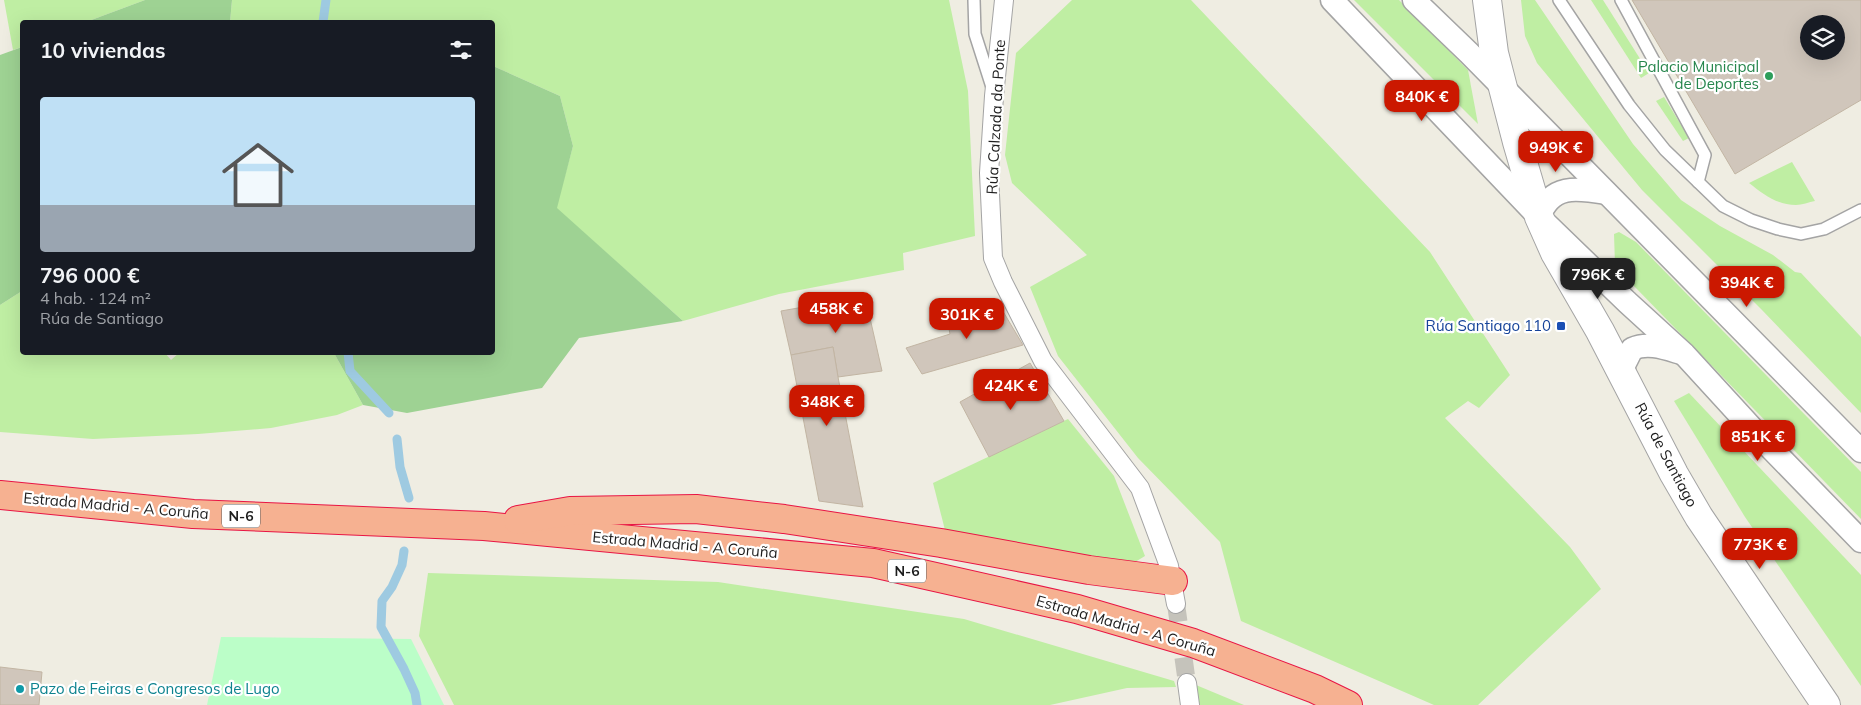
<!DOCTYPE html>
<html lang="es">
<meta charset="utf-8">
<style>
body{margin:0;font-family:Mulish,sans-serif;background:#20242c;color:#f1f3f6;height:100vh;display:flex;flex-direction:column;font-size:19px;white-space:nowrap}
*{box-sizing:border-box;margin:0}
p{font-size:16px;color:#9ea1a6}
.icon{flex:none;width:28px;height:28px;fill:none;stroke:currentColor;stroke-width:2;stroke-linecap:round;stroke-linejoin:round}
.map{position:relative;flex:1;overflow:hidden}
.side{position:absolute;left:20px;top:20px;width:475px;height:335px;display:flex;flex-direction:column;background:#171b24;border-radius:5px;box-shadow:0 5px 20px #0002}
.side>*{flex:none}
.fabs{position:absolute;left:1800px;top:15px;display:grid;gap:10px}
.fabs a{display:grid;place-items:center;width:45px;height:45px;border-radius:50%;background:#171b24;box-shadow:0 5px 20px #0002;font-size:25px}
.price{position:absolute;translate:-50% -42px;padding:0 11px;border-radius:10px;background:#cb1800;color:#fff;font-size:16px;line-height:32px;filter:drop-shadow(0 1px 2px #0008)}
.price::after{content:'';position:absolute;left:50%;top:30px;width:15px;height:11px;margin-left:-8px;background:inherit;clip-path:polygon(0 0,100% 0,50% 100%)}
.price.selected{background:#222;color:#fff}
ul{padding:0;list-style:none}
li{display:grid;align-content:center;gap:10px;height:265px;padding:0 20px}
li+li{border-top:1px solid #363941}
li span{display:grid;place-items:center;height:155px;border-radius:5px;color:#555}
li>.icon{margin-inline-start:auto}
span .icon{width:90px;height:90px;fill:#fffc;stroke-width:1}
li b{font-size:21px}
h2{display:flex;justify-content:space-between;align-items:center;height:60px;padding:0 20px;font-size:21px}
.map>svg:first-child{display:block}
.grass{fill:#bfeea3}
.forest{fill:#9ed293}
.park{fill:#bbfec8}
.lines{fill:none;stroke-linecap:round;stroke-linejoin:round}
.stream{stroke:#9ecae1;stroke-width:9}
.building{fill:#d0c6bb;stroke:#c2b5a3;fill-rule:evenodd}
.pedestrian-tunnel{stroke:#c5c3bb;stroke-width:18;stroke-dasharray:18 9;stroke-linecap:butt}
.service-casing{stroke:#a4a4a4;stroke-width:14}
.pedestrian-casing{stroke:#a4a4a4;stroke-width:20}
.minor-casing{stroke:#a4a4a4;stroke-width:25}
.tertiary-casing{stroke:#a4a4a4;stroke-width:30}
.trunk-casing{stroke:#e81544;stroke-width:30}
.service{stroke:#fff;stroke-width:11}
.pedestrian{stroke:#fff;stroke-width:18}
.minor{stroke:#fff;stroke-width:22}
.tertiary{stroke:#fff;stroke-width:28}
.trunk{stroke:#f6b191;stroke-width:28}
.leisure-dot{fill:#2e9e5b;stroke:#fff;stroke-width:2}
.transit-dot{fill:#1a4fb4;stroke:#fff;stroke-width:2}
.culture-dot{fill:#0f9aa8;stroke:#fff;stroke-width:2}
.labels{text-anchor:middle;stroke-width:4.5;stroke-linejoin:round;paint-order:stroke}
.shield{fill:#fff;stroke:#616161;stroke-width:1}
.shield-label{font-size:14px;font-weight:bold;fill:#1d1d1d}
.leisure-label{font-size:15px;fill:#27864d;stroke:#fff;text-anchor:end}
.street-label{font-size:15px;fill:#1d1d1d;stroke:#fff}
.transit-label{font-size:15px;fill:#164399;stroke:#fff;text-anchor:end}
.culture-label{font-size:15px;fill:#0d838f;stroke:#fff;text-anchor:start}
</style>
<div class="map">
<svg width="1861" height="705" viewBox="0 0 1861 705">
<rect width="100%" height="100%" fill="#efede2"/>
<g class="grass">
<path d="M4,0h141l-59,22h-64v25l-9,3z"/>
<path d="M232,0h717l19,91 7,145 -72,17 1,17 -125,24 -96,27 -127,-113 17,-62 -13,-50 -67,-30 -1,-44h-262z"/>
<path d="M1072,0h119l239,252 80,123 -31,33 -11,-7 -23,17 125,129 31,42 -123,116h-44l-193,-84 -21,-79 -82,-84 -80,-102 -28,-69 57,-32 -75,-72 -7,-28 11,-102z"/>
<path d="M1354,0h45l69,70 10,54z"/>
<path d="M1521,0h14l98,144 48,56 39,26 53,29 22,17 6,1 60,64v76l-99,-103 -120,-120 -105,-127 -12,-27z"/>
<path d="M1591,0h12l46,73 -8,5z"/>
<path d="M1664,97l25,41 -6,3 -27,-40z"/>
<path d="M1792,162l23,39c-6,1 -13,4 -19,4 -19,0 -33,-11 -47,-22z"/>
<path d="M1619,232l17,10 225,230v47l-228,-234 -18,-21 -1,-30z"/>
<path d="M22,291v61l143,1 6,7 9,-8 154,1 29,52 -26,10 -66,13 -73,6 -105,5 -93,-7v-127z"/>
<path d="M1689,393l172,182v111l-116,-169 -71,-116z"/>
<path d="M1068,419l46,57 31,80 -20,12 -179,-34 -13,-51z"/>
<path d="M428,573l290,9 246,37 210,62 2,6 -49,1 -77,17h-596l-35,-69z"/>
<path d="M1196,685l48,20h-46z"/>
</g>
<g class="forest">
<path d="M145,0h87l-2,22h-144z"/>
<path d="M22,47v244l-22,14v-250z"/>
<path d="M493,66l67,30 13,50 -16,62 126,113 -104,17 -37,50 -135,25 -44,-8 -29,-52 158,-1z"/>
</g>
<path class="park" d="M221,637l190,2 33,66h-237z"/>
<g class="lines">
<g class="stream">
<path d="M323,22l3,-22"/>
<path d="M348,352l2,19 39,42"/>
<path d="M397,439l3,28 9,31"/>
<path d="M404,551l-2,14 -10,22 -10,14 -1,26 23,42 11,24 2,12"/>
</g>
</g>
<g class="building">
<path d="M1632,0h229v100l-126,74zM1809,24h27v27h-27z"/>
<path d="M865,296l17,75 -44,6 -5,-30 -42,8 -10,-44z"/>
<path d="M998,303l25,42 -101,29 -16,-26 44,-14 -3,-15z"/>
<path d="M833,347l5,30 25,130 -44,-6 -28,-146z"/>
<path d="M1030,363l34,58 -75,36 -29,-55z"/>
<path d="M0,667l42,5 -3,33h-39z"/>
</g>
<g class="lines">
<path class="pedestrian-tunnel" d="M1176,604l11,79"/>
<defs>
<g id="service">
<path d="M974,0l1,34 17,53"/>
<path d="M1559,0l70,105 36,45 58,56 28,14 27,9 23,5 23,-5 37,-19"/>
<path d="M1621,0l84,155 -7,27"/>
</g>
<g id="pedestrian">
<path d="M1004,0l-10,96 -5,77 4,85 10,24 40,79 97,127 29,78 7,38"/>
<path d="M1187,683l3,22"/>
</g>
<g id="minor">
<path d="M1332,0l207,217 88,85 57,52 76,83 101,104"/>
<path d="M1414,0l55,53 392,398"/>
<path d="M1539,217c12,-33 37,-29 67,-24"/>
<path d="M1624,379v-14l8,-16c16,-7 32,-1 49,4"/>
</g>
<path id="tertiary" d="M1487,0l7,53 23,89 22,75 16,36 45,78 74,143 25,43 127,188"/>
<g id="trunk">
<path d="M0,495l193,19 291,12 389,37 204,46 116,34 122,46 33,16"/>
<path d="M518,520l52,-9 126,-2 88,10 157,24 148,27 84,11"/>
</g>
</defs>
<use href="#service" class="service-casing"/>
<use href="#pedestrian" class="pedestrian-casing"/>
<use href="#minor" class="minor-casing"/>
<use href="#tertiary" class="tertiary-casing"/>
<use href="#trunk" class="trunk-casing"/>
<use href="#service" class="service"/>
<use href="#pedestrian" class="pedestrian"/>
<use href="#minor" class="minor"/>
<use href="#tertiary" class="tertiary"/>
<use href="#trunk" class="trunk"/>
</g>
<circle class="leisure-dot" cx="1769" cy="76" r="5"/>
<rect class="transit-dot" x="1556" y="321" width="10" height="10" rx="2.5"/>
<circle class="culture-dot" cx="20" cy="689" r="5"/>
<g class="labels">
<g class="shield">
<rect x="222" y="504.5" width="38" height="23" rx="4"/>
<rect x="888" y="559.5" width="38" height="23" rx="4"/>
</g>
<g class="shield-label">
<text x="241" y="521">N-6</text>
<text x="907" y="576">N-6</text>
</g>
<g class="leisure-label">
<text x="1759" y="72">Palacio Municipal<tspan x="1759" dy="17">de Deportes</tspan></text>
</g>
<g class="street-label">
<text transform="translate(996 117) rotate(-87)" y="5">Rúa Calzada da Ponte</text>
<text transform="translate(1666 455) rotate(62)" y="5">Rúa de Santiago</text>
<text transform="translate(116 506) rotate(5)" y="5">Estrada Madrid - A Coruña</text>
<text transform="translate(685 545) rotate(5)" y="5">Estrada Madrid - A Coruña</text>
<text transform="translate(1126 626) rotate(16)" y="5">Estrada Madrid - A Coruña</text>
</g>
<g class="transit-label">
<text x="1551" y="331">Rúa Santiago 110</text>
</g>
<g class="culture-label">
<text x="30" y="694">Pazo de Feiras e Congresos de Lugo</text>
</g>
</g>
</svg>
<div class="fabs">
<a><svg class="icon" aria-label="layers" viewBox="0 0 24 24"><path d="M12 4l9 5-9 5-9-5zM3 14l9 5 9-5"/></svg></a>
</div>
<b class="price" style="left:1422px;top:122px">840K €</b>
<b class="price" style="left:1556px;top:173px">949K €</b>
<b class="price selected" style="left:1598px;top:300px">796K €</b>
<b class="price" style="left:1747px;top:308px">394K €</b>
<b class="price" style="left:836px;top:334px">458K €</b>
<b class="price" style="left:967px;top:340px">301K €</b>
<b class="price" style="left:1011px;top:411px">424K €</b>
<b class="price" style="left:827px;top:427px">348K €</b>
<b class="price" style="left:1758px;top:462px">851K €</b>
<b class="price" style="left:1760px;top:570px">773K €</b>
<section class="side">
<h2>10 viviendas<svg class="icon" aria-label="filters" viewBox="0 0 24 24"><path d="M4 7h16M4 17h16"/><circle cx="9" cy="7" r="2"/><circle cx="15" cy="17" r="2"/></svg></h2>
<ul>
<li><span style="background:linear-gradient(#bfe0f5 70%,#9aa5b1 0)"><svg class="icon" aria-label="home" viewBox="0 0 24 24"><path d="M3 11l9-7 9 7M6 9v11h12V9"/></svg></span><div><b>796 000 €</b><p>4 hab. · 124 m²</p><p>Rúa de Santiago</p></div></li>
</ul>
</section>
</div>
